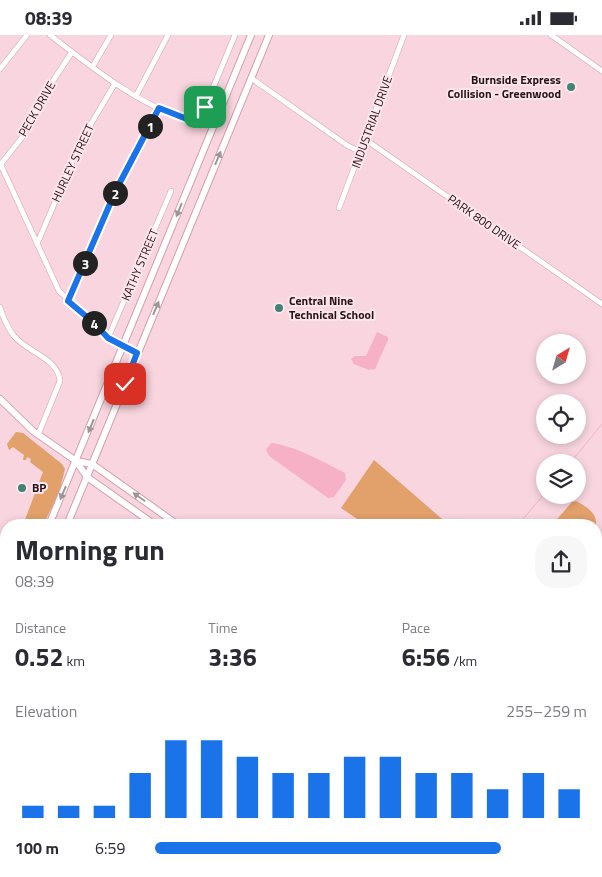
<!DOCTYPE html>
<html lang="en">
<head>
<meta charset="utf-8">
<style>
	:root { --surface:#fff; --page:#f7f7f7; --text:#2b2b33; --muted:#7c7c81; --accent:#1a73e8 }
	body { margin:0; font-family:"Titillium Web",sans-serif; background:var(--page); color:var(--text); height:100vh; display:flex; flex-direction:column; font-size:19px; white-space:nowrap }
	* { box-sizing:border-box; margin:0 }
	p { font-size:16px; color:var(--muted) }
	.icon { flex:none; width:28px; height:28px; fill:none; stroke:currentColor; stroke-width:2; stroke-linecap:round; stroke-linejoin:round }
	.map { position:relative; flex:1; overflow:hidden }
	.side { position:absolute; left:0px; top:484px; width:602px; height:359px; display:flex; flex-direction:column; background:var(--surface); border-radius:20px 20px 0 0; box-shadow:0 2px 8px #0003 }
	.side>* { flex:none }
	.needle { width:32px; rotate:37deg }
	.buttons { position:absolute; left:536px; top:299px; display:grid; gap:10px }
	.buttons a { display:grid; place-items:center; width:50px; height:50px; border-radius:50%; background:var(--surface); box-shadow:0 2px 8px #0003; font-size:25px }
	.pin { position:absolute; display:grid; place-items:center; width:42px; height:42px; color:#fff; margin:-21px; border-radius:10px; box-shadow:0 2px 8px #0006 }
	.km { position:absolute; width:25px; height:25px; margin:-12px; border-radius:50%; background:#222; color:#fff; font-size:14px; line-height:25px; text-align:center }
	.round { display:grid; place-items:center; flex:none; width:52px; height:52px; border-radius:20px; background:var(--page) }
	.summary { display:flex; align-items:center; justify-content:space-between; height:85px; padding:0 15px }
	h1 { font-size:28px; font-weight:700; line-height:38px }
	.metrics { display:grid; grid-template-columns:repeat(3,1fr); gap:8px; height:85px; padding:5px 15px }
	.metrics div { display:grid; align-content:center }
	.metrics b { font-size:25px; font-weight:700 }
	.metrics small { font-size:14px; font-weight:400 }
	.metrics p { font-size:14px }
	.chart { height:140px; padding:10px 15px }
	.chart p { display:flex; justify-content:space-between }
	.chart svg { width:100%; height:90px; margin-top:5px; stroke:var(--accent); stroke-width:6 }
	ul { padding:0 15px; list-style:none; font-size:16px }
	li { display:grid; grid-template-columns:80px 60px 1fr; align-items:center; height:38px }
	li i { height:12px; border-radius:6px; background:var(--accent) }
	.status { display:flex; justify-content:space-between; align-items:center; height:35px; padding:0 25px; background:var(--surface); direction:ltr }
	.status svg { height:14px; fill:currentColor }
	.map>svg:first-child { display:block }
	.green { fill:#e2a06a }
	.water { fill:#f7b1c6 }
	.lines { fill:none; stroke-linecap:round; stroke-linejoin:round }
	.stream { stroke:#f7b1c6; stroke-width:1 }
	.minor-casing { stroke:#d49eae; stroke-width:6 }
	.major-casing { stroke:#d49eae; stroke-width:8 }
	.minor { stroke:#fff; stroke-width:5 }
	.major { stroke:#fff; stroke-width:6 }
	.rail-casing { stroke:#856b73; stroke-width:3 }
	.rail { stroke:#fee6ec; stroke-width:1; stroke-dasharray:4; stroke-linecap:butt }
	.oneway { fill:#9e9598 }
	.route-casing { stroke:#fff; stroke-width:10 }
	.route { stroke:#1a73e8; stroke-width:6 }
	.poi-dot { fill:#418477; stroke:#fee6ec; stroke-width:2 }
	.labels { text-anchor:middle; stroke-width:4; stroke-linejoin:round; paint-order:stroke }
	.poi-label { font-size:12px; font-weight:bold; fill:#28141b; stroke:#fee6ec; text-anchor:start }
	.street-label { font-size:12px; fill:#28141b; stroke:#fee6ec }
</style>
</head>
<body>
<div class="status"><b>08:39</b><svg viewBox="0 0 49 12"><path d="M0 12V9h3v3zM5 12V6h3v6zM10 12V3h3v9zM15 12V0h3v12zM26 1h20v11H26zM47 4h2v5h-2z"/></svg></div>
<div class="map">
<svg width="602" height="842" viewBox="0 0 602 842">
	<rect width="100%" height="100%" fill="#f8d5df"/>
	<g class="green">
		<polygon points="16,397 23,398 62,429 65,434 59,458 43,490 23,490 43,437 30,427 31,424 27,422 26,425 23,425 24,420 13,412 9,415 7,409"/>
		<polygon points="374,425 449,490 366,490 341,473"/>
		<path d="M576 466C587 472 597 478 596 490H552L572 467Z"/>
		<polygon points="385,836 458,836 453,842 394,842"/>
	</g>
	<g class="water">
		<polygon points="377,297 388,302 388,305 375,334 369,335 354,329 351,324 355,321 366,321"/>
		<path d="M271 408C293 410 326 428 345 438L346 445 334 462 328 463 269 421 266 415Z"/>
	</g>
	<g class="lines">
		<g class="stream">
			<polyline points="570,428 602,389"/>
			<polyline points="518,490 545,458"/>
			<polyline points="0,704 6,702"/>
		</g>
		<g class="minor-casing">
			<g id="minor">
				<path d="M50 0C93 33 139 71 192 86L200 82 205 72 235 0"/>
				<polyline points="551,0 602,36"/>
				<polyline points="93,31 111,0"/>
				<polyline points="0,34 27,0"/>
				<polyline points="251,43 348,111 361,117"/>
				<polyline points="136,61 168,0"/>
				<polyline points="366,105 602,269"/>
				<polyline points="0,128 59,256 94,288 101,298 137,318"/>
				<polyline points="1,129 23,101 34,83 39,67 72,17"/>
				<polyline points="339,173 404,0"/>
				<polyline points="37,209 82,104 114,50"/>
				<polyline points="68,267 116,155 159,73"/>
				<path d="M0 272C3 282 7 292 14 301 28 318 58 323 60 346L38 400"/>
				<polyline points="108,303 171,156"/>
			</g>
		</g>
		<g class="major-casing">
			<g id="major">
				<polyline points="0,364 33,396 76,426 87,442 155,490"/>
				<polyline points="76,426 92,429 178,490"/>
				<polyline points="49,490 251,0"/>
				<polyline points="67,490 269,0"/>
				<polyline points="0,608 6,594"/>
				<polyline points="0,656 6,640"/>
				<polyline points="596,783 602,787"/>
				<polyline points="596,797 602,801"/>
			</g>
		</g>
		<use href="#minor" class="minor"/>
		<use href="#major" class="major"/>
		<g class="rail-casing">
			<g id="rail">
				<polyline points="596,587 602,571"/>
				<polyline points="502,842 504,836"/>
			</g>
		</g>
		<use href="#rail" class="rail"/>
	</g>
	<defs><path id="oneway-solid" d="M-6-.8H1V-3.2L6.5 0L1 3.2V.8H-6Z" transform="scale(1.25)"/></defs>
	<g class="oneway">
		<use href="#oneway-solid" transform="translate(218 123) rotate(-67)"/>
		<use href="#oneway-solid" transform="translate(179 175) rotate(112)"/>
		<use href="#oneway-solid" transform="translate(156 273) rotate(-67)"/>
		<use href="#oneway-solid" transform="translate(91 391) rotate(112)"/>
		<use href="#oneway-solid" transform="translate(63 458) rotate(113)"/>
		<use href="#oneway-solid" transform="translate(139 462) rotate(-145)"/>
	</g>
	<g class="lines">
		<g class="route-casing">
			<polyline id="route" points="125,349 137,318 108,303 94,288 68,266 116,155 159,73 192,86 200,82 205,72"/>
		</g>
		<use href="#route" class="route"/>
	</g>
	<g class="poi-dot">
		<circle cx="571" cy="52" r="5"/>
		<circle cx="279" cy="273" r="5"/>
		<circle cx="22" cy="453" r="5"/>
	</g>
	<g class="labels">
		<g class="poi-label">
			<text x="561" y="49" text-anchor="end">Burnside Express<tspan x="561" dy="14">Collision - Greenwood</tspan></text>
			<text x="289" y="270">Central Nine<tspan x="289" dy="14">Technical School</tspan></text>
			<text x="32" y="457">BP</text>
		</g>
		<g class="street-label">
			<text transform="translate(37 74) rotate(-60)" y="4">PECK DRIVE</text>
			<text transform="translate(372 87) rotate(-70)" y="4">INDUSTRIAL DRIVE</text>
			<text transform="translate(73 128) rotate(-65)" y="4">HURLEY STREET</text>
			<text transform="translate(484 187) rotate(35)" y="4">PARK 800 DRIVE</text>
			<text transform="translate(140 230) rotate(-67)" y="4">KATHY STREET</text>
		</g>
	</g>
</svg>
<div class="buttons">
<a><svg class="needle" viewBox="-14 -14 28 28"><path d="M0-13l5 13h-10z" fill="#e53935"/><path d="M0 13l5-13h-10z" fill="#7c7c81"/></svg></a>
<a><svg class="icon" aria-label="locate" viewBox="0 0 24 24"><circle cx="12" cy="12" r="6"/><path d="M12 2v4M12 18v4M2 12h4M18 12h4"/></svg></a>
<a><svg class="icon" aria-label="layers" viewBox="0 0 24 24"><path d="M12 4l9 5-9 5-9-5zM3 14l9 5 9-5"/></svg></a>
</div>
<div class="pin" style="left:205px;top:72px;background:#1e9e55"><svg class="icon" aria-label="arrive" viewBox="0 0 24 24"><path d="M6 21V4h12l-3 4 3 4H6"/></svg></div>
<div class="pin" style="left:125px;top:349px;background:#d93025"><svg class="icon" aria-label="check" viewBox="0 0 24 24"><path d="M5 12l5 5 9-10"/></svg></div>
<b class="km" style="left:150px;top:91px">1</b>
<b class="km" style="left:115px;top:158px">2</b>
<b class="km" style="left:85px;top:228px">3</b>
<b class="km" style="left:94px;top:288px">4</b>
<section class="side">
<div class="summary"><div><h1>Morning run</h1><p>08:39</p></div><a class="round"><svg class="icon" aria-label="share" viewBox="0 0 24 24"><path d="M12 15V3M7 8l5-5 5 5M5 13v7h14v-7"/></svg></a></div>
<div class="metrics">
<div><p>Distance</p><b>0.52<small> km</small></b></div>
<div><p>Time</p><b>3:36</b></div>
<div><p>Pace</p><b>6:56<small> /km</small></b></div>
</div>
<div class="chart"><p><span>Elevation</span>255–259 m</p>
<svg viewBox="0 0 160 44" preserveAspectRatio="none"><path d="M5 44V38M15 44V38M25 44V38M35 44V22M45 44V6M55 44V6M65 44V14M75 44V22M85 44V22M95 44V14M105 44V14M115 44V22M125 44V22M135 44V30M145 44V22M155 44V30"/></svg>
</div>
<ul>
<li><b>100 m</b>6:59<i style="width:80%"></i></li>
</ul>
</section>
</div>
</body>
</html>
